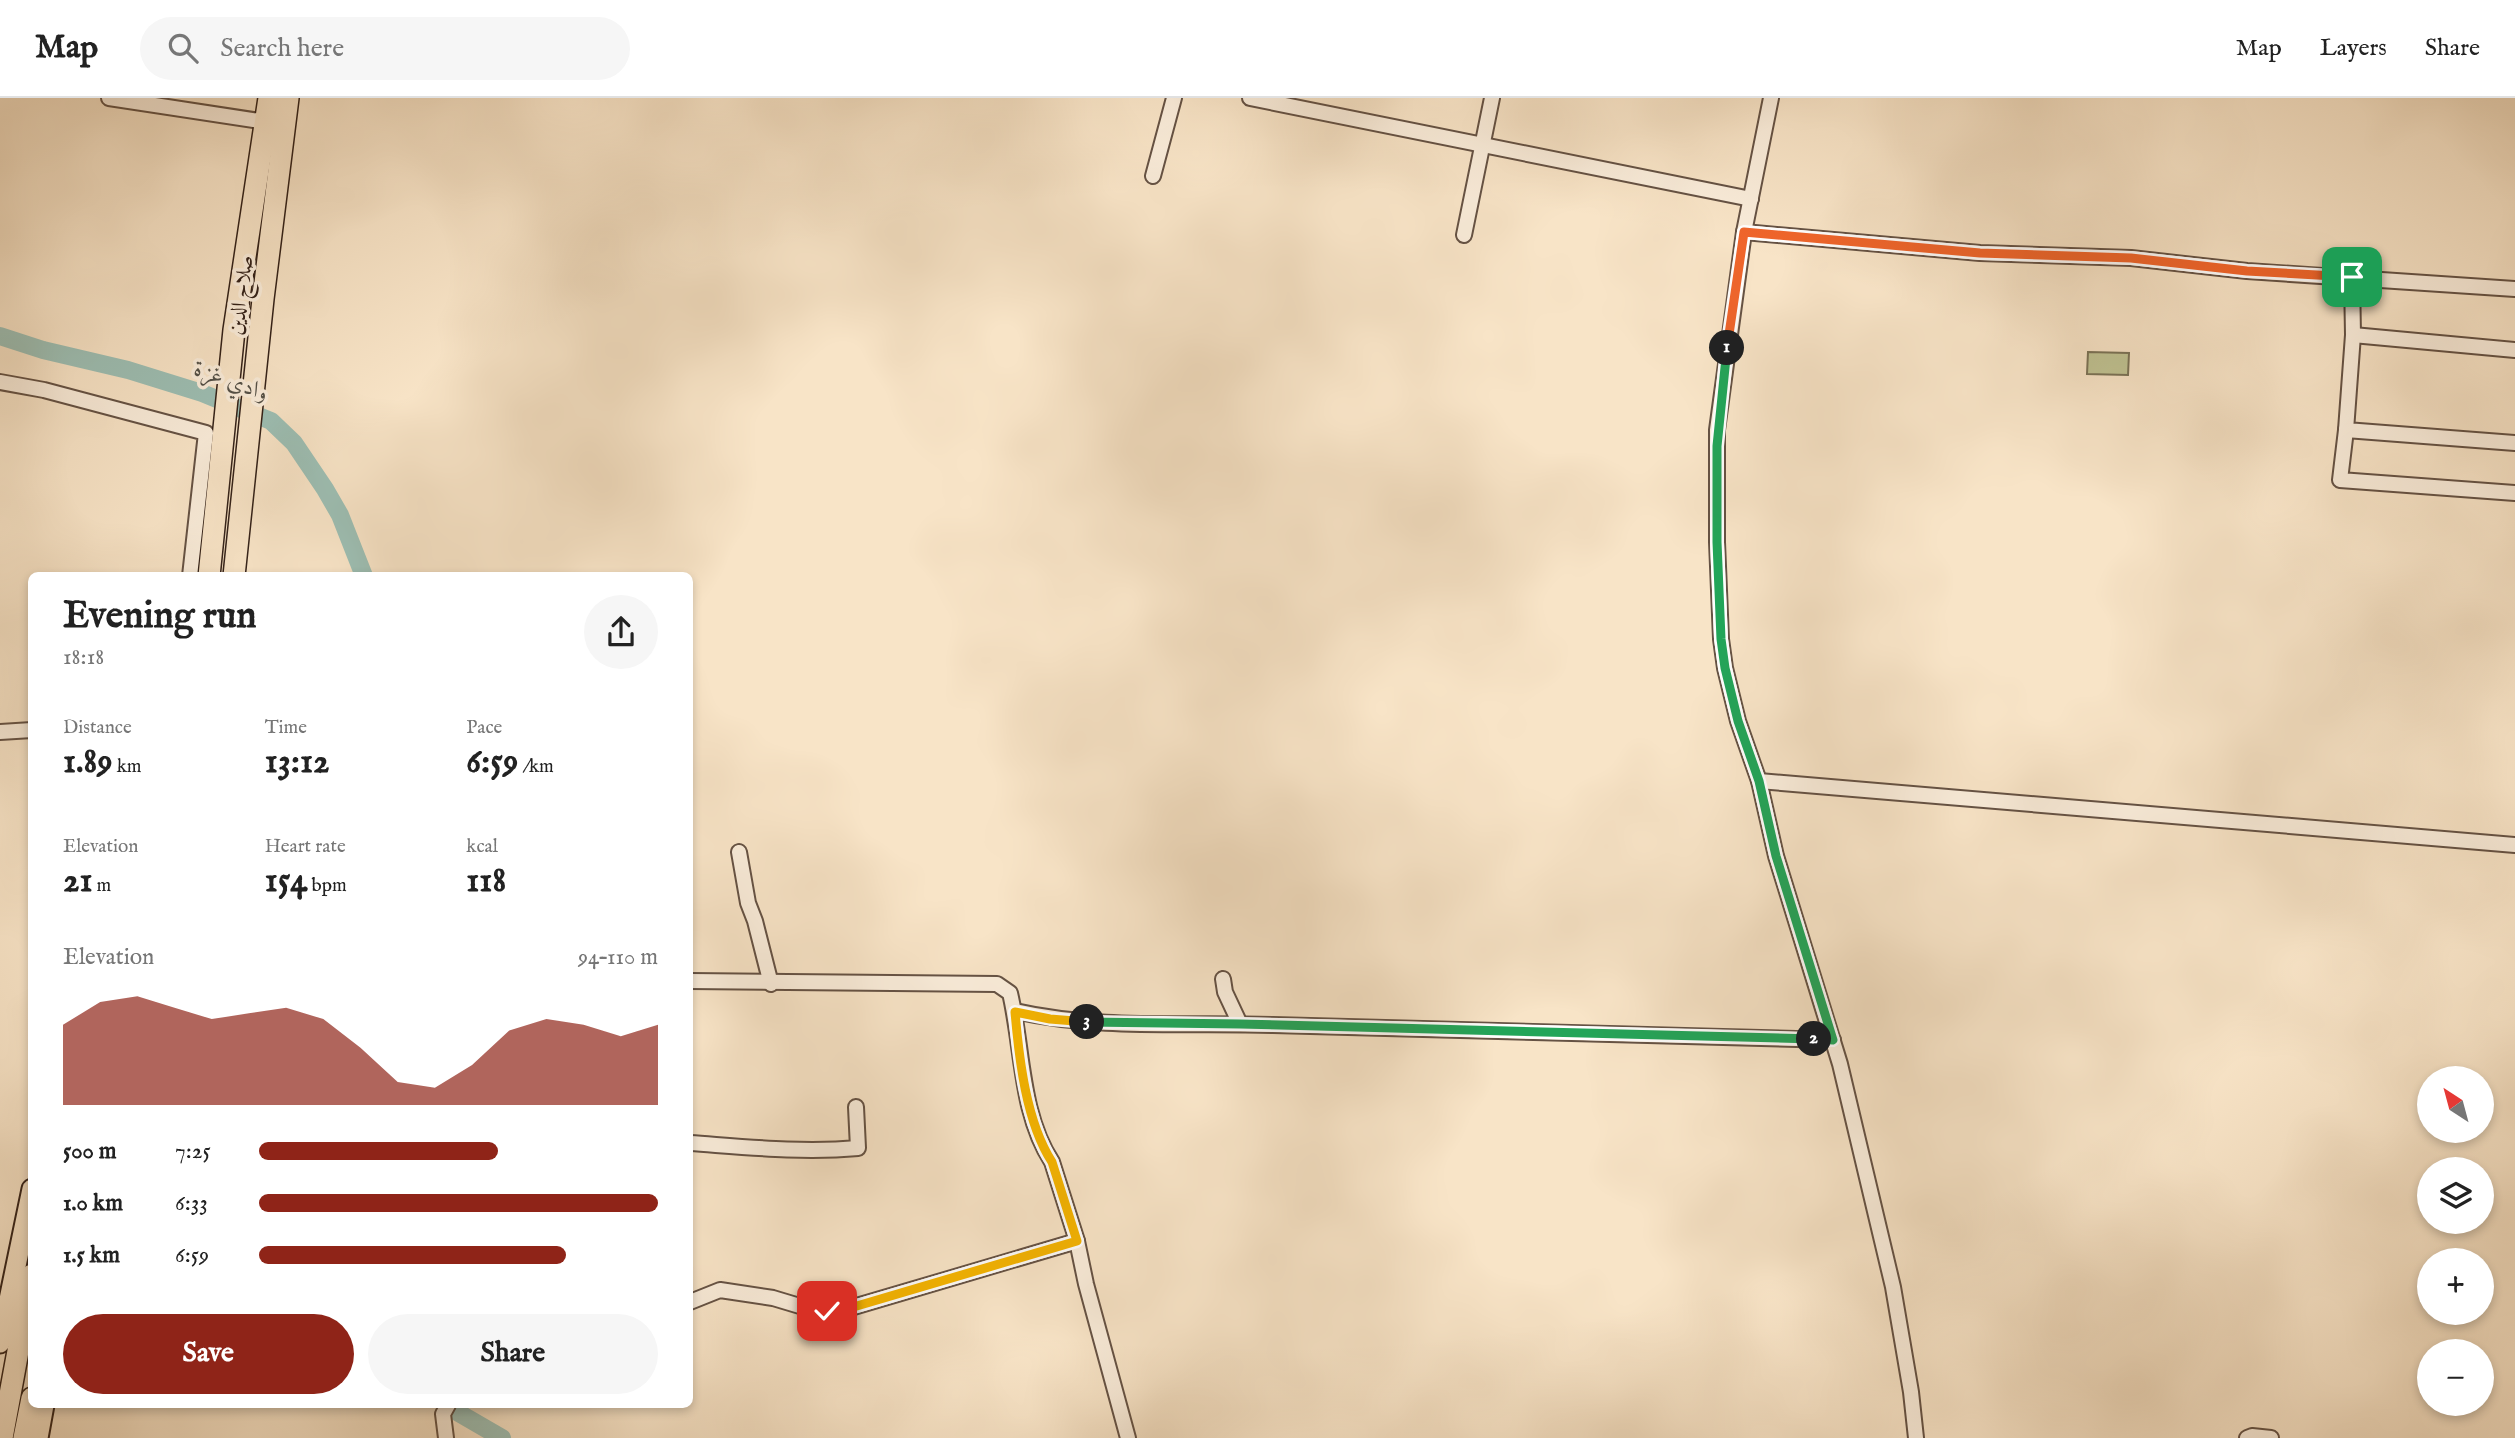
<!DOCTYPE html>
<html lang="en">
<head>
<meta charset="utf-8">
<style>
	:root { --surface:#fff; --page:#f6f6f6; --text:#222; --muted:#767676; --line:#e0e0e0; --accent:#8f2418 }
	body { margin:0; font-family:"IM FELL English",Amiri,serif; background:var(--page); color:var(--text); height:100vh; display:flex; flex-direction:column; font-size:26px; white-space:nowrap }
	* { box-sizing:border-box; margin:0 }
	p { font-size:23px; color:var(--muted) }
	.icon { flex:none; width:38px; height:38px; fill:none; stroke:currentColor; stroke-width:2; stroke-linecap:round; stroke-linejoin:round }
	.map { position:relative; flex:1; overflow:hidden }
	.details { position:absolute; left:28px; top:474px; width:665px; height:836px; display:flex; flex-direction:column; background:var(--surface); border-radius:10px; box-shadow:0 4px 10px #0003 }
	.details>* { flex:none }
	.needle { width:46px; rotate:324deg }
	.controls { position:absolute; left:2417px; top:968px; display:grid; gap:14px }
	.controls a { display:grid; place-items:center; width:77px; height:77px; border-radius:50%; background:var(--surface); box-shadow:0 4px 10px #0003; font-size:35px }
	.pin { position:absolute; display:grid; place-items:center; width:60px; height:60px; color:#fff; margin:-30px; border-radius:14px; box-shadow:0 4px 10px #0006 }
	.km { position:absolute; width:35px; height:35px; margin:-18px; border-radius:50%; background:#222; color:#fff; font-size:19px; line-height:35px; text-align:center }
	.round { display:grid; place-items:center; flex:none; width:74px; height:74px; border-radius:37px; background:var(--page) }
	.head { display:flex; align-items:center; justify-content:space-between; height:119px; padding:0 35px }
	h1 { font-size:38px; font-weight:800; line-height:52px }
	.metrics { display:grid; grid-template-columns:repeat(3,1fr); gap:10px; height:119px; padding:7px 35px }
	.metrics div { display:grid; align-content:center }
	.metrics b { font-size:35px; font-weight:800 }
	.metrics small { font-size:19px; font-weight:400 }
	.metrics p { font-size:19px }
	.chart { height:196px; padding:14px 35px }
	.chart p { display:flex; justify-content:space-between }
	.chart svg { width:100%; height:126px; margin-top:7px; fill:var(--accent); opacity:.7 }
	.cta { display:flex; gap:14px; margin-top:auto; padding:14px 35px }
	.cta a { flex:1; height:80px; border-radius:42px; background:var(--accent); color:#fff; font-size:28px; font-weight:800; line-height:80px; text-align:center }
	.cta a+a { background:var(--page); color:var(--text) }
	ul { padding:0 35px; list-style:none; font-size:23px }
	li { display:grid; grid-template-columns:112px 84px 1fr; align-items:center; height:52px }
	li i { height:18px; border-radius:9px; background:var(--accent) }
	header { display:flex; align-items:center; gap:42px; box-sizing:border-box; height:98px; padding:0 35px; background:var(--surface); border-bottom:2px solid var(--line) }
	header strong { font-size:33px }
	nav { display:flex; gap:38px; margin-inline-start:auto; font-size:24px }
	.search { width:490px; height:63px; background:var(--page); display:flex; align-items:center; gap:18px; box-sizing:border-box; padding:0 24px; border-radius:38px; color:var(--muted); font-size:26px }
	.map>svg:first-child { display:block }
	.green { fill:#c0c393; stroke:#7a7256; stroke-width:2 }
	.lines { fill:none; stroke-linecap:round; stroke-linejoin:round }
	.river { stroke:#9dbfb4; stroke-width:18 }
	.minor-casing { stroke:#655244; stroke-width:18 }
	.major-casing { stroke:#342219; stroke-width:23 }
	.highway-casing { stroke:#342219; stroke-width:24 }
	.minor { stroke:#faeddb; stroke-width:14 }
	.major { stroke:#f8e4c7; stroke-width:19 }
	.highway { stroke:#f8e4c7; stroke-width:21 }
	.split-1-casing { stroke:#fff; stroke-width:14 }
	.split-2-casing { stroke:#fff; stroke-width:14 }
	.split-3-casing { stroke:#fff; stroke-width:14 }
	.split-4-casing { stroke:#fff; stroke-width:14 }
	.split-1 { stroke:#f0652b; stroke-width:9 }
	.split-2 { stroke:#22a559; stroke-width:9 }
	.split-3 { stroke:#22a559; stroke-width:9 }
	.split-4 { stroke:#f5b400; stroke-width:9 }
	.labels { text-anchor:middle; stroke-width:7; stroke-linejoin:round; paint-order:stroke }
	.street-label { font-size:21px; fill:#342219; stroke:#faeddb }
	.water-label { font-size:23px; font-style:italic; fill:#545148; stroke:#faeddb }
</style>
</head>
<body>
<header>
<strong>Map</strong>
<div class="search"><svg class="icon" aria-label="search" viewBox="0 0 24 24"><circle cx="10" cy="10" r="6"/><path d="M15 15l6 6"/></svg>Search here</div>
<nav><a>Map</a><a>Layers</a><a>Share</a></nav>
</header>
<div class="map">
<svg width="2515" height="1340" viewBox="0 0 2515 1340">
	<rect width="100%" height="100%" fill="#f8e4c7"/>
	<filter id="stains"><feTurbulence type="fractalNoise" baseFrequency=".00286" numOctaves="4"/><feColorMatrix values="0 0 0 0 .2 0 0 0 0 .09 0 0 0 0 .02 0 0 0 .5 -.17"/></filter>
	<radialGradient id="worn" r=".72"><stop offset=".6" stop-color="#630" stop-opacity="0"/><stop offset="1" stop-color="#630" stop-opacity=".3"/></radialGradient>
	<polygon class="green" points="2088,254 2129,255 2128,277 2087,276"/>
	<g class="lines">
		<g class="river">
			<polyline points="0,238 43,252 128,272 202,295 271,323 294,345 325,391 340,417 364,478"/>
			<polyline points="445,1307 502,1340"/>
		</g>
		<g class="minor-casing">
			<g id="minor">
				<polyline points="109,0 266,24"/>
				<polyline points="1250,0 1751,101"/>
				<polyline points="1771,0 1744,134 1717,332 1717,444 1721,541 1725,570 1738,623 1759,683 1776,758 1840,966 1893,1189 1911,1294 1916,1340"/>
				<polyline points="1153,78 1174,0"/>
				<polyline points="1744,134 1980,155 2131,160 2247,173 2515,191"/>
				<polyline points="1464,137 1492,0"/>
				<polyline points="2352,179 2353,237 2346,332 2515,345"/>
				<polyline points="2353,237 2515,252"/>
				<polyline points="0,284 44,292 206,335 190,478"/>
				<polyline points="2346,332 2340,382 2515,395"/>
				<polyline points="0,634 32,632"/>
				<polyline points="1759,683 2515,747"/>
				<polyline points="739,754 748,805 755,823 771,886"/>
				<polyline points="1223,881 1225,894 1240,926"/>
				<path d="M690 883 997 886 1010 895C1023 950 1020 1015 1052 1064L1077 1143 1086 1186 1128 1340"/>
				<path d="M1015 913C1099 932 1187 924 1273 927 1459 933 1646 937 1833 942"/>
				<path d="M690 1045C746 1049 802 1055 858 1050L856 1009"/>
				<polyline points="690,1204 720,1192 773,1200 803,1209 827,1213 850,1210 1077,1143"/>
				<polyline points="446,1340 443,1316 448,1307"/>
				<polyline points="2247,1340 2252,1338 2271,1340"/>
			</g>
		</g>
		<g class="major-casing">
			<g id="major">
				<polyline points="0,1245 32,1091"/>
				<polyline points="38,1340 44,1307"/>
			</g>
		</g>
		<g class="highway-casing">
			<g id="highway">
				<polyline points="209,478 234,232 269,0"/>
				<polyline points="234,478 263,201 288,0"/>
				<polyline points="2,1340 32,1177"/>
				<polyline points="24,1340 32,1300"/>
			</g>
		</g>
		<use href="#minor" class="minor"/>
		<use href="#major" class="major"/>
		<use href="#highway" class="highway"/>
	</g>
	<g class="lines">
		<g class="split-1-casing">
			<polyline id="split-1" points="1727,250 1744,134 1980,155 2131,160 2247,173 2352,179"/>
		</g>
		<g class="split-2-casing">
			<polyline id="split-2" points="1727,250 1717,348 1717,444 1721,541 1725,570 1738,623 1759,683 1776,758 1833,942 1814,941"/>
		</g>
		<g class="split-3-casing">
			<polyline id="split-3" points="1087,924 1240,926 1814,941"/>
		</g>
		<g class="split-4-casing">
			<path id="split-4" d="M827 1213 850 1210 1077 1143 1052 1064C1026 1024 1019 960 1015 914L1050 921 1087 924"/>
		</g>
		<use href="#split-1" class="split-1"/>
		<use href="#split-2" class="split-2"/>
		<use href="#split-3" class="split-3"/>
		<use href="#split-4" class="split-4"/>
	</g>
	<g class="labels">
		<g class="street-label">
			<text transform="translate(240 197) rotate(-82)" y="7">صلاح الدين</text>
		</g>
		<g class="water-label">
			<text transform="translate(232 282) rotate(20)" y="8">وادي غزة</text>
		</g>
	</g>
	<rect width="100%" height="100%" filter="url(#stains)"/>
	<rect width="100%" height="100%" fill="url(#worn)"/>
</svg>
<div class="controls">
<a><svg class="needle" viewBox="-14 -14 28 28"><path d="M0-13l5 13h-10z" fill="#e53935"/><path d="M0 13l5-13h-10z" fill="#767676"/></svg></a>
<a><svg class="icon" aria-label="layers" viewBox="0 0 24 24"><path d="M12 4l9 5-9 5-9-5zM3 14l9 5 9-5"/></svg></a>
<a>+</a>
<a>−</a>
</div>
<div class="pin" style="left:2352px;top:179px;background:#1e9e55"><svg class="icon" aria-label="arrive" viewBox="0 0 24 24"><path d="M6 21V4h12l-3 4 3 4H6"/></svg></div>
<div class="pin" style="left:827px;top:1213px;background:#d93025"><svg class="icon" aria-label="check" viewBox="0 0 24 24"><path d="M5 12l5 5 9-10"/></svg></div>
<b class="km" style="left:1727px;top:250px">1</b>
<b class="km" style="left:1814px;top:941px">2</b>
<b class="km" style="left:1087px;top:924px">3</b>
<section class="details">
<div class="head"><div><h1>Evening run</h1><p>18:18</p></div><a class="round"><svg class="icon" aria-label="share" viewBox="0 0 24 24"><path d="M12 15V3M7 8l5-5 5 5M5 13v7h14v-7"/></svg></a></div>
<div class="metrics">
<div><p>Distance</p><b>1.89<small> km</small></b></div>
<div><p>Time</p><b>13:12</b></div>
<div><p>Pace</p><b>6:59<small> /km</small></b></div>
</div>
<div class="metrics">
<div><p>Elevation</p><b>21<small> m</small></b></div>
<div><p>Heart rate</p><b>154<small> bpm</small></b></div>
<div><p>kcal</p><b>118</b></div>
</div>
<div class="chart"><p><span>Elevation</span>94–110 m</p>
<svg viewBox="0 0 160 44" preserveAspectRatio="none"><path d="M0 44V16L10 8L20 6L30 10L40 14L50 12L60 10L70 14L80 24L90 36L100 38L110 30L120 18L130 14L140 16L150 20L160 16V44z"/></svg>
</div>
<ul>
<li><b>500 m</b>7:25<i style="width:60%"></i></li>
<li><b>1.0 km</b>6:33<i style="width:100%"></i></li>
<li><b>1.5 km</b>6:59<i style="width:77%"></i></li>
</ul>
<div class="cta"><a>Save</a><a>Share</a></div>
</section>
</div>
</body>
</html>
